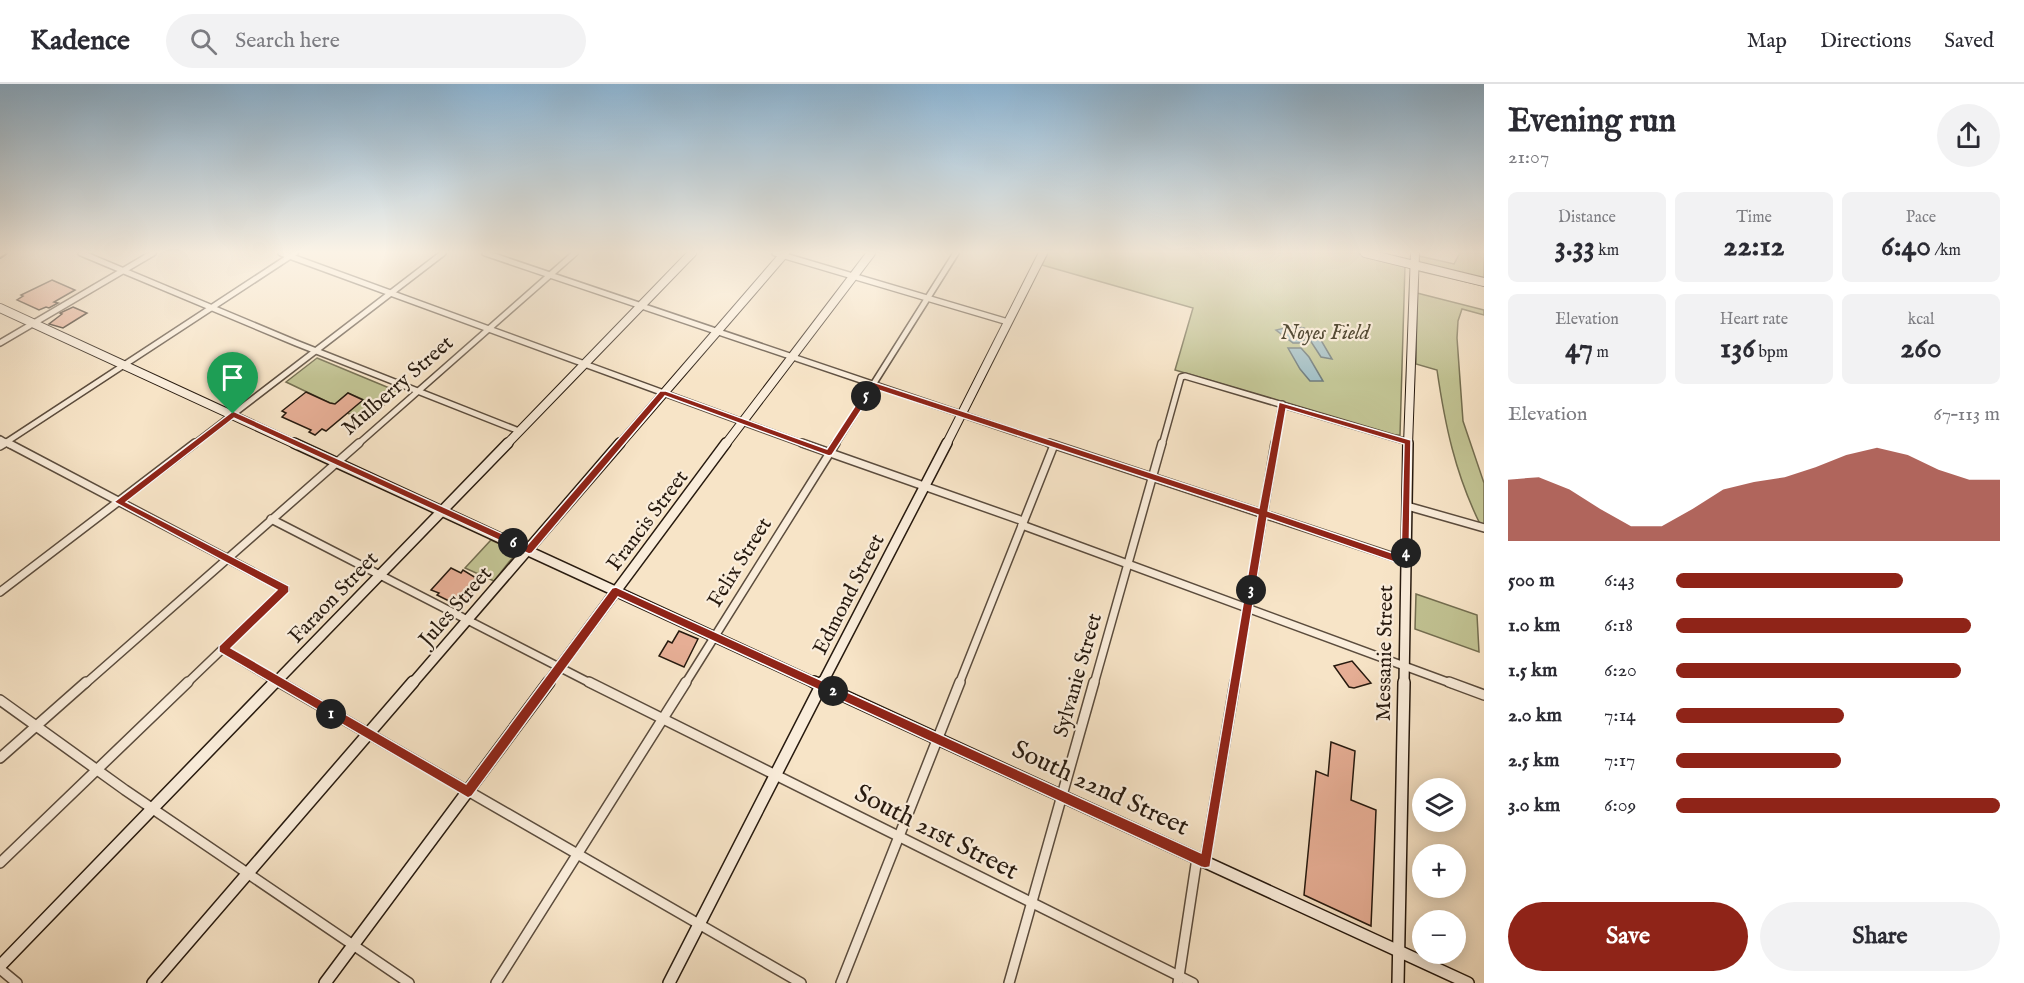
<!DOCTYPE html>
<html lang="en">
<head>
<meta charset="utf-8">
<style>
	:root { --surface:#fff; --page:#f2f2f3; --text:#2b2b33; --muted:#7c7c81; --line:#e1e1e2; --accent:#8f2418 }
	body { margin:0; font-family:"IM FELL English",serif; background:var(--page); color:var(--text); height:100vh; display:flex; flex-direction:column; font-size:22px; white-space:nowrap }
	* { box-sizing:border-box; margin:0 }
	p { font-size:20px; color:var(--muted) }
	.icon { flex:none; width:33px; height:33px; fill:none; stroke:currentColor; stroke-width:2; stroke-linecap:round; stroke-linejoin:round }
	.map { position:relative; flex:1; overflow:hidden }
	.details { display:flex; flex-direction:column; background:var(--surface); width:540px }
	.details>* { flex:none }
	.fabs { position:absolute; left:1412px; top:694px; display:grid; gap:12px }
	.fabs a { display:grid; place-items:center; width:54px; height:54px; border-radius:50%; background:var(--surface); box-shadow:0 3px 15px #0003; font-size:30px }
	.pin { position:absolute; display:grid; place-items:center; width:51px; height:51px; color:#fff; margin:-62px -26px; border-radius:50% 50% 50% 0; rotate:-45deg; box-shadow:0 0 6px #0007 }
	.pin .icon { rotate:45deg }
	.km { position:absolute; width:30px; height:30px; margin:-15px; border-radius:50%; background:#222; color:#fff; font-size:16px; line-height:30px; text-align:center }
	.round { display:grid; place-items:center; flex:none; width:63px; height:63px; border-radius:32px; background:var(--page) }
	.summary { display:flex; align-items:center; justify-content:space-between; height:102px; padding:0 24px }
	h1 { font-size:33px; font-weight:800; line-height:45px }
	.metrics { display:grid; grid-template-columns:repeat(3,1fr); gap:9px; height:102px; padding:6px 24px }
	.metrics div { display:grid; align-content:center; border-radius:9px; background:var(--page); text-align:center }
	.metrics b { font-size:30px; font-weight:800 }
	.metrics small { font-size:16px; font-weight:400 }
	.metrics p { font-size:16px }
	.chart { height:168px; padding:12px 24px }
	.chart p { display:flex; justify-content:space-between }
	.chart svg { width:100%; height:108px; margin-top:6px; fill:var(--accent); opacity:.7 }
	.action { display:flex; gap:12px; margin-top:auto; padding:12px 24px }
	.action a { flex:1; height:69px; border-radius:36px; background:var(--accent); color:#fff; font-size:24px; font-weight:800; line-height:69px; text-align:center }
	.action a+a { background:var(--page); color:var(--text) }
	ul { padding:0 24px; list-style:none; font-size:20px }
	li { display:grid; grid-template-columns:96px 72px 1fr; align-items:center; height:45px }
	li i { height:15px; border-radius:8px; background:var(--accent) }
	header { display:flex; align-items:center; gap:36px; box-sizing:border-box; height:84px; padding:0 30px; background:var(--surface); border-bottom:2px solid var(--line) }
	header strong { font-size:28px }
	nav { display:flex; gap:33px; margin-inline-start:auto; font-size:21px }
	.search { width:420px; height:54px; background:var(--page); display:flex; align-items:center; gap:15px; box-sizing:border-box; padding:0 21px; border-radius:33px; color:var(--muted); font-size:22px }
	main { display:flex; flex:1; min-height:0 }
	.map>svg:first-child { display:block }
	.green { fill:#c1c292; stroke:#746e50; stroke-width:1.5 }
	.water { fill:#a2bcc0; stroke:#717b79; stroke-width:1.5 }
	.building { fill:#e6ae95; stroke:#271a0f; stroke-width:1.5 }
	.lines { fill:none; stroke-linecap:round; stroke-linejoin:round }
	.street-far2-casing { stroke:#5b4c3d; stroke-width:8 }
	.street-far1-casing { stroke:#5b4c3d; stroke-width:10 }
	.street-casing { stroke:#5b4c3d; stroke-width:12 }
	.secondary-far2-casing { stroke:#271a0f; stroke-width:10 }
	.secondary-far1-casing { stroke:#271a0f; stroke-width:12 }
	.secondary-casing { stroke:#271a0f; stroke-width:14 }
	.primary-casing { stroke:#271a0f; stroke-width:4 }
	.street-far2 { stroke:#faeddb; stroke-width:5 }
	.street-far1 { stroke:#faeddb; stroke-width:7 }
	.street { stroke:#faeddb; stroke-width:9 }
	.secondary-far2 { stroke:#faeddb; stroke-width:8 }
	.secondary-far1 { stroke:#faeddb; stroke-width:9 }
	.secondary { stroke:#faeddb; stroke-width:11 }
	.primary { fill:#f7e4c7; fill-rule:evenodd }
	.route { fill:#8f2418; stroke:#fff; stroke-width:1.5; fill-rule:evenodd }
	.labels { text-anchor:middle; stroke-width:4.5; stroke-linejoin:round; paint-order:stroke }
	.park-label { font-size:21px; font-style:italic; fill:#554c36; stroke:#faeddb }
	.street-label { font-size:21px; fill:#271a0f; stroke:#faeddb }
	.near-street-label { font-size:26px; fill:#271a0f; stroke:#faeddb }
</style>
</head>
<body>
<header>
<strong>Kadence</strong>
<div class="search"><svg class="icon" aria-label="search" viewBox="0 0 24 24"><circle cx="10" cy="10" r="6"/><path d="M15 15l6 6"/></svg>Search here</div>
<nav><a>Map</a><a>Directions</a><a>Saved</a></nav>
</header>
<main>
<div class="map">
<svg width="1484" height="899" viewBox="0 0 1484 899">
	<rect width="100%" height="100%" fill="#f7e4c7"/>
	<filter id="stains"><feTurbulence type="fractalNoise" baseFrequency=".00333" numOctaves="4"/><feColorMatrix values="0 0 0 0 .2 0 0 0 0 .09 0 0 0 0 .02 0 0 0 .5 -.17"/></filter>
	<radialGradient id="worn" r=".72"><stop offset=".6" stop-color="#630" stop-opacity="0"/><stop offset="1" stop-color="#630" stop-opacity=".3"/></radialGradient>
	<g class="green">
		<polygon points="1048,169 1356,169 1405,181 1400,351 1393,351 1175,286 1193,224 1042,181"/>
		<polygon points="1460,169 1484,169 1484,202 1418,187 1419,172 1454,180"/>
		<path d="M1417 209 1484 226V231L1462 225 1458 237 1457 254 1463 337 1484 399V441L1480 440C1455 389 1445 341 1437 286L1416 280Z"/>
		<polygon points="317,274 399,308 366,337 347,329 362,315 348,309 335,320 330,319 286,298"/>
		<polygon points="491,456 517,468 494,497 465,484"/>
		<polygon points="1416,510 1477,531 1479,568 1415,545"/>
	</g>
	<g class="water">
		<polygon points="1293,242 1304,244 1301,248 1303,251 1318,251 1332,275 1321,273 1308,253 1305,253 1303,259 1293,259 1276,246"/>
		<polygon points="1288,264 1301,264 1309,273 1323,297 1310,297 1300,285"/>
	</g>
	<g class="building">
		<polygon points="52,196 75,206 54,218 58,219 49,224 46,223 39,226 17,216 23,212 21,211"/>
		<polygon points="73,223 87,229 63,244 49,240 62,230 60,229"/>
		<polygon points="306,308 330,319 335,320 348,309 363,316 326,347 322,345 315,351 309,348 311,346 282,333 286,329 282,327"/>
		<polygon points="451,484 461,489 463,486 481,497 461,523 437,511 439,509 431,506"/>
		<polygon points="679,547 698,555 684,583 659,572 668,557 672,559"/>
		<polygon points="1352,577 1371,599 1354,604 1349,603 1334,582"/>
		<polygon points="1331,658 1355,667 1351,716 1376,726 1371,842 1304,811 1316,687 1328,692"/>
	</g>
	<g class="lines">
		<g class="street-far2-casing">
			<g id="street-far2">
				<polyline points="81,169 296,259 519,347"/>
				<polyline points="281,169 806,361"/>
				<polyline points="485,169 1053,361"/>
				<polyline points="775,169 1008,238"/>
				<polyline points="0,259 153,169"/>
				<polyline points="0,355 10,361"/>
				<polyline points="2,361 295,169"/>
				<polyline points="193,361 443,169"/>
				<polyline points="357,361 575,169"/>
				<polyline points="835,361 956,169"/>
				<polyline points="1162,361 1181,293 1185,292 1408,358"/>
				<polyline points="1275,361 1282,320"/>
			</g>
		</g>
		<g class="street-far1-casing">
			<g id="street-far1">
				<polyline points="8,359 285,505 186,600"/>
				<polyline points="802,359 1023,437"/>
				<polyline points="1049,359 1406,477"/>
				<polyline points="0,362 5,359"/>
				<polyline points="1407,422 1484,444"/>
				<polyline points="271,435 592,600"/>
				<polyline points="1022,441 1453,600"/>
				<polyline points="0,508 195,359"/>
				<polyline points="223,565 281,600"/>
				<polyline points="85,600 359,359"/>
				<polyline points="685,600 836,359"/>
				<polyline points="959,600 1054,361"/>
				<polyline points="1094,600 1162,359"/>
				<polyline points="1235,600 1275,359"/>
			</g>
		</g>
		<g class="street-casing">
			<g id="street">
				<polyline points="279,598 801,899"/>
				<polyline points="589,598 1193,899"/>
				<polyline points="1449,598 1484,611"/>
				<polyline points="0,616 125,706 409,899"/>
				<polyline points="0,674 86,598"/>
				<polyline points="1205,778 1235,598"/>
				<polyline points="0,779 188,598"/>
				<polyline points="0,885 17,899"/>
				<polyline points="496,899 686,598"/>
				<polyline points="841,899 960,598"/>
				<polyline points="1009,899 1094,598"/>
				<polyline points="1178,899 1197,774"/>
			</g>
		</g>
		<g class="secondary-far2-casing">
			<g id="secondary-far2">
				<polyline points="1365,169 1484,198"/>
				<polyline points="0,224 297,361"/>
				<polyline points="506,361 692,169"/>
				<polyline points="619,361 785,169"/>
				<polyline points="725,361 871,169"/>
				<polyline points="946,361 1043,169"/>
				<polyline points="1408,361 1415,169"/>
			</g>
		</g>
		<g class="secondary-far1-casing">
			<g id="secondary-far1">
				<polyline points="294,359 817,600"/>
				<polyline points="274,600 508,359"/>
				<polyline points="412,600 620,359"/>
				<polyline points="547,600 726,359"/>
				<polyline points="822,600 947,359"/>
				<polyline points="1404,600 1408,359"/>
			</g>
		</g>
		<g class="secondary-casing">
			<g id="secondary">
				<polyline points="814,598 1468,899"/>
				<polyline points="0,882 275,598"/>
				<polyline points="153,899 413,598"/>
				<polyline points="325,899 549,598"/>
				<polyline points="669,899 823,598"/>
				<polyline points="1398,899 1404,598"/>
			</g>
		</g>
		<g class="primary-casing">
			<polygon id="primary" points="0,169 6,169 0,173"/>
		</g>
		<use href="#street-far2" class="street-far2"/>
		<use href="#street-far1" class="street-far1"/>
		<use href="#street" class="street"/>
		<use href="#secondary-far2" class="secondary-far2"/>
		<use href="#secondary-far1" class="secondary-far1"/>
		<use href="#secondary" class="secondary"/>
		<use href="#primary" class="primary"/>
	</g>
	<linearGradient id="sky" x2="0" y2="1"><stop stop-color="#8cb7d8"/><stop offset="0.57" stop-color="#fbf3e6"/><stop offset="1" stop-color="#fbf3e6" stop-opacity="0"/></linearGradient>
	<rect width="1484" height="295" fill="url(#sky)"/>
	<path class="route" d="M873 298 1259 424 1279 318 1411 356 1409 480 1406 482 1267 434 1210 783 1205 784 1201 783 618 513 472 712 468 714 219 568V562L277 506 114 418 233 327 527 461 660 307H666L827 365 870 299ZM875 305 1258 431 1201 769 616 503 612 504 466 700 231 564 289 508V502L126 418 234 334 529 470 532 469 665 312 829 372 832 371ZM1286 325 1404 360 1401 472 1268 427Z"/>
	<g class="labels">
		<g class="park-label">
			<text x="1325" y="255">Noyes Field</text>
		</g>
		<g class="street-label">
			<text transform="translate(397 301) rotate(-41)" y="7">Mulberry Street</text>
			<text transform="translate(647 436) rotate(-53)" y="7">Francis Street</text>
			<text transform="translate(739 478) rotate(-58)" y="7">Felix Street</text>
			<text transform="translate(848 510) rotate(-63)" y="7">Edmond Street</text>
			<text transform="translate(333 513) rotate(-46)" y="7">Faraon Street</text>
			<text transform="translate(455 522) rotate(-49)" y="7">Jules Street</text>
			<text transform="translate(1384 569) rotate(-89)" y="7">Messanie Street</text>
			<text transform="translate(1077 591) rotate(-74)" y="7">Sylvanie Street</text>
		</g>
		<g class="near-street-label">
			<text transform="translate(1101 703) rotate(25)" y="9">South 22nd Street</text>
			<text transform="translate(937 747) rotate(27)" y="9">South 21st Street</text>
		</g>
	</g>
	<rect width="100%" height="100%" filter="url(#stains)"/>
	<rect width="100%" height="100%" fill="url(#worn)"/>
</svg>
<div class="fabs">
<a><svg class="icon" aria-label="layers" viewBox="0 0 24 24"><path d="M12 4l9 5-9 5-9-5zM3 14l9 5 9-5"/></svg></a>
<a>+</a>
<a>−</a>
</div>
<div class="pin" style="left:233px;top:330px;background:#1e9e55"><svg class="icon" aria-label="arrive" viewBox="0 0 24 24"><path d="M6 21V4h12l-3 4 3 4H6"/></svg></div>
<b class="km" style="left:331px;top:630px">1</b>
<b class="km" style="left:833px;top:607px">2</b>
<b class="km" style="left:1251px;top:506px">3</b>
<b class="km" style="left:1406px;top:469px">4</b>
<b class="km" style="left:866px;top:312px">5</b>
<b class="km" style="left:513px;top:459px">6</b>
</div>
<section class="details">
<div class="summary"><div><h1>Evening run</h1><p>21:07</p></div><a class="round"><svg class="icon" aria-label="share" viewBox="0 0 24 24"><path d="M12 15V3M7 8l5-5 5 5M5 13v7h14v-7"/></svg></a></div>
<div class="metrics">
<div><p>Distance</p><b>3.33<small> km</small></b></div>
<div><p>Time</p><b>22:12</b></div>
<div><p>Pace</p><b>6:40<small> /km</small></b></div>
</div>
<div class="metrics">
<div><p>Elevation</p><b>47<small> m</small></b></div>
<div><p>Heart rate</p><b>136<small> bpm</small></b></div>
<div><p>kcal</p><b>260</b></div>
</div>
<div class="chart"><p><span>Elevation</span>67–113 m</p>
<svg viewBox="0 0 160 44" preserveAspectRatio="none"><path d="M0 44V19L10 18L20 23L30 31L40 38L50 38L60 31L70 23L80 20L90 18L100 14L110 9L120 6L130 9L140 15L150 19L160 19V44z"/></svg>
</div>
<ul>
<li><b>500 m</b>6:43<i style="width:70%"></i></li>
<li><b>1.0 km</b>6:18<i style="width:91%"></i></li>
<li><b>1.5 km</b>6:20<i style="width:88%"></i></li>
<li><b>2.0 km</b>7:14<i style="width:52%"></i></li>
<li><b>2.5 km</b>7:17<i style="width:51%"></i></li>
<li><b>3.0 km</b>6:09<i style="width:100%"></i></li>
</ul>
<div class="action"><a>Save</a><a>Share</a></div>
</section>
</main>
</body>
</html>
